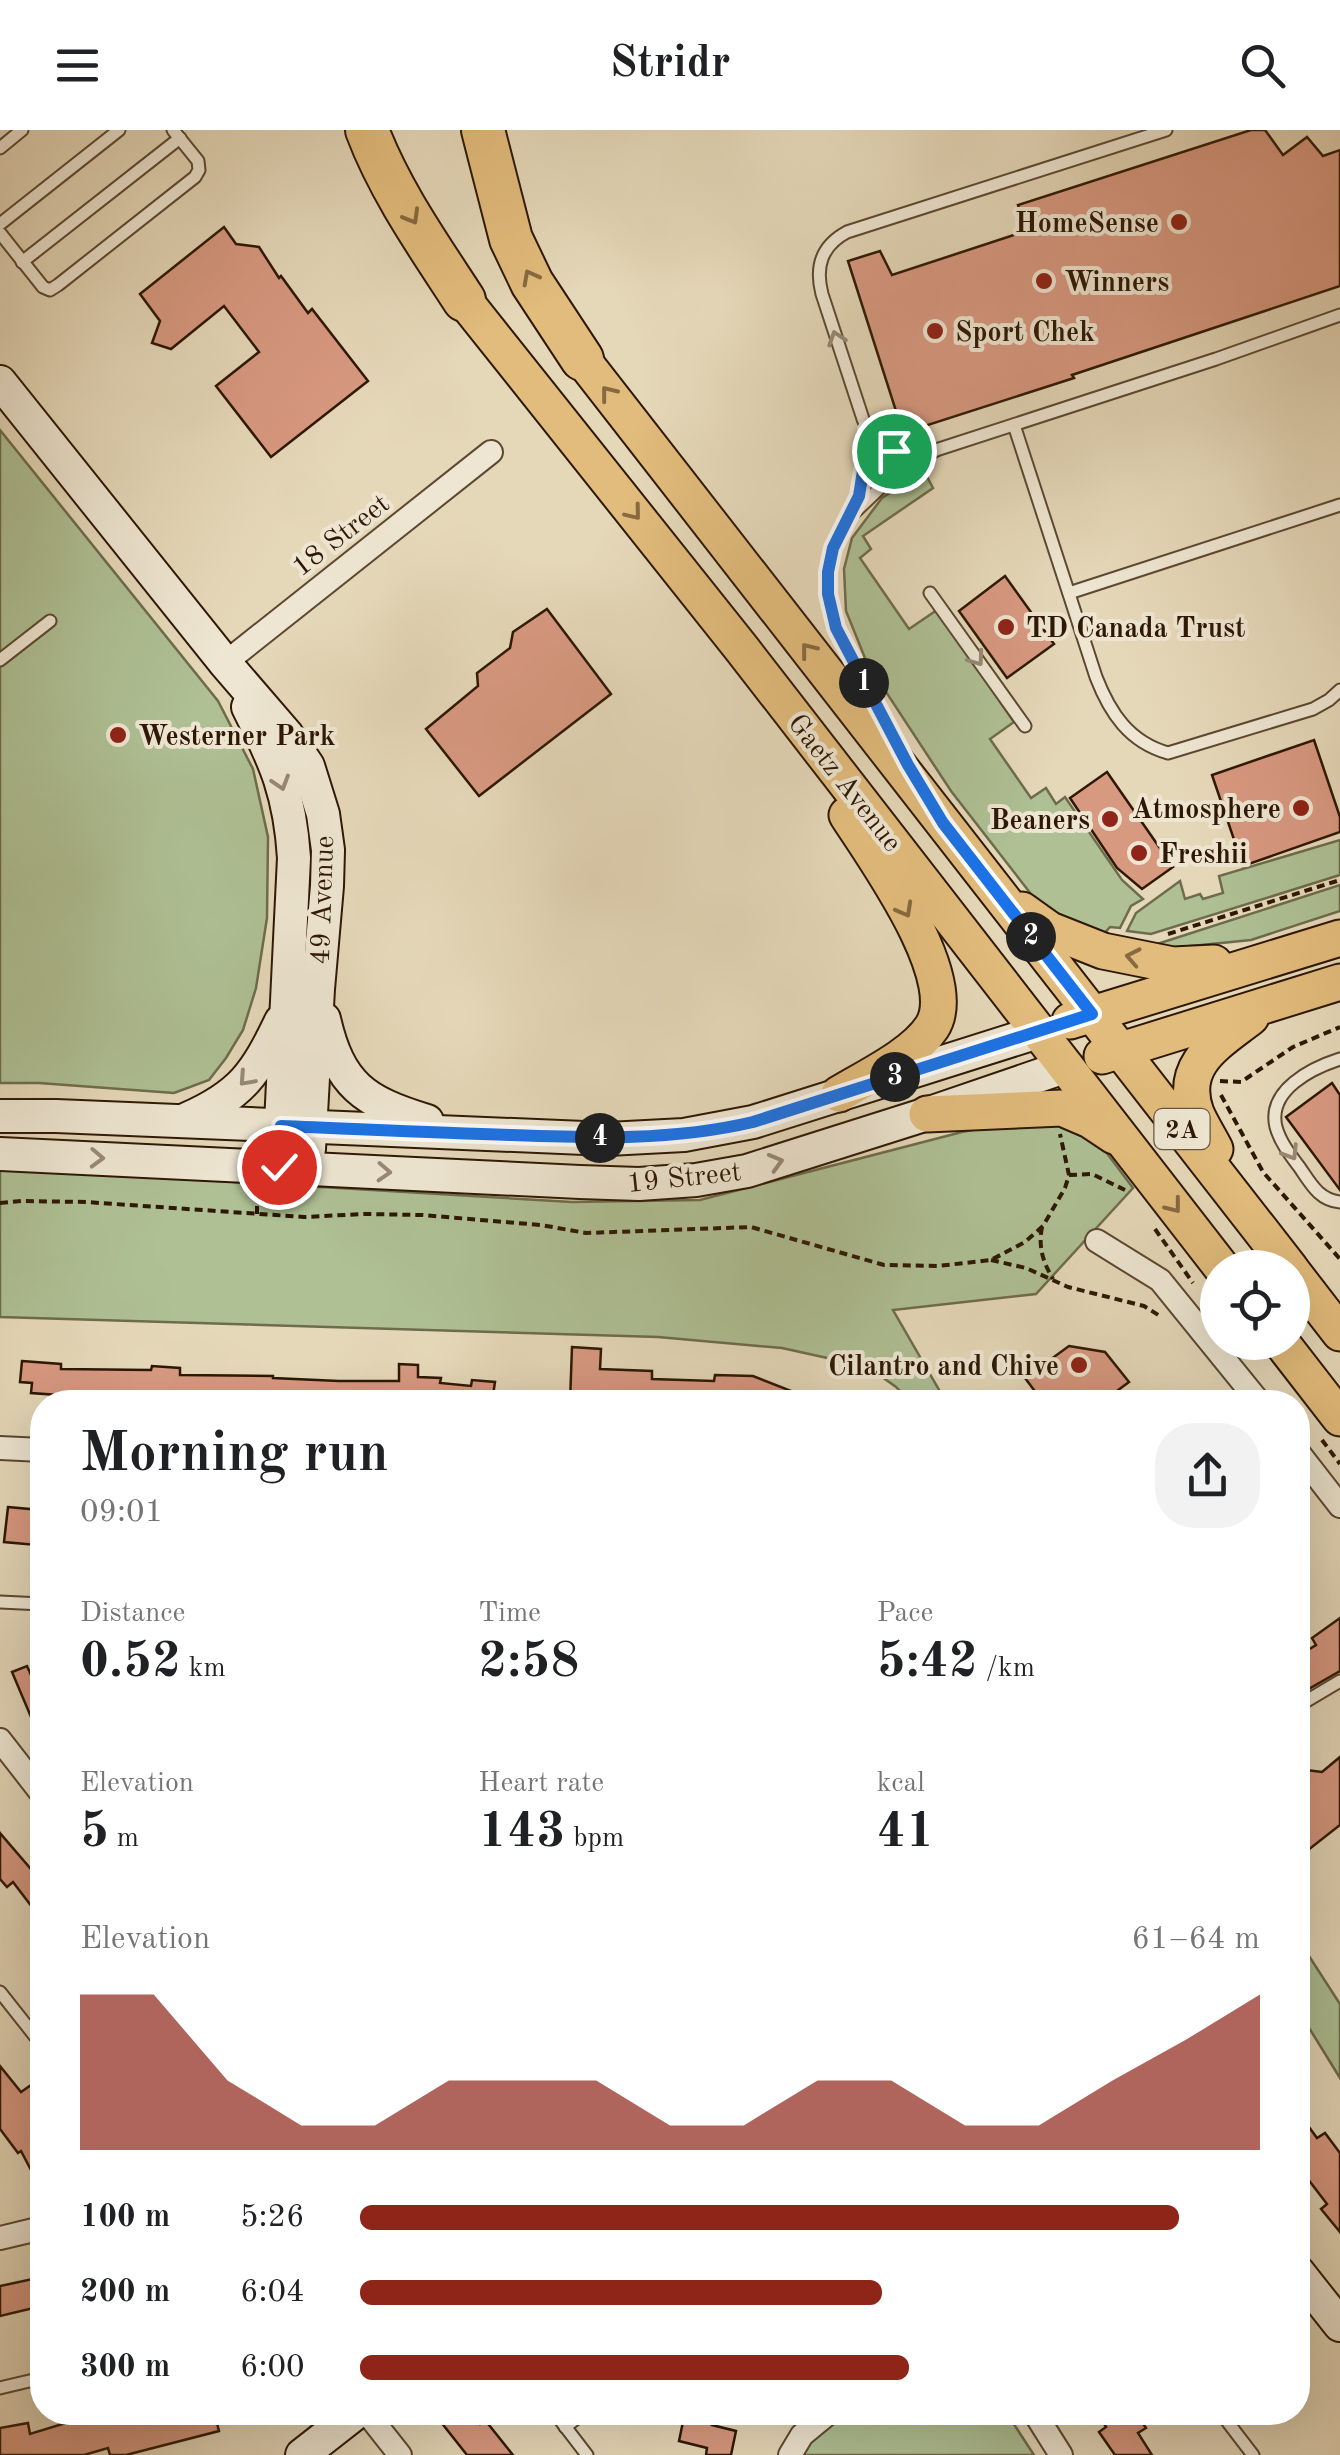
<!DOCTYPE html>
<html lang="en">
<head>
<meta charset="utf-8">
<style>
	:root { --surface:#fff; --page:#f2f2f2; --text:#202124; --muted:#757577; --accent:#8f2418 }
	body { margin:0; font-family:"Old Standard TT",serif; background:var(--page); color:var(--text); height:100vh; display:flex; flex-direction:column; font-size:38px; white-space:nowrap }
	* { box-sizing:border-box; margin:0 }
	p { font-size:32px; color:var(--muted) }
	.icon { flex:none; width:55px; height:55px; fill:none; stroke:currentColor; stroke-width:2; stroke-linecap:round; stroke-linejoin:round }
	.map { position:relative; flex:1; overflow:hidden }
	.panel { position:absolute; left:30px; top:1260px; width:1280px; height:1035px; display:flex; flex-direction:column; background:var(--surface); border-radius:40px; box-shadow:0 10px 40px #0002 }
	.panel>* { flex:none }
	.controls { position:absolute; left:1200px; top:1120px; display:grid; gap:20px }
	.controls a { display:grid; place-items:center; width:110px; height:110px; border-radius:50%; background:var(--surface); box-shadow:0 10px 40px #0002; font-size:50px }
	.pin { position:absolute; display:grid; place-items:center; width:85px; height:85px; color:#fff; margin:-42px; border:5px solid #fff; border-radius:50%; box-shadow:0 2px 10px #0007 }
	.km { position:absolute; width:50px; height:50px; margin:-25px; border-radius:50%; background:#222; color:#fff; font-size:28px; line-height:50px; text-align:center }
	.round { display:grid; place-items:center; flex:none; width:105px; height:105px; border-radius:40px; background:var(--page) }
	.overview { display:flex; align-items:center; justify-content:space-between; height:170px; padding:0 50px }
	h1 { font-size:55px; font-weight:800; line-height:75px }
	.metrics { display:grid; grid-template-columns:repeat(3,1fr); gap:15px; height:170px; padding:10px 50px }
	.metrics div { display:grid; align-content:center }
	.metrics b { font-size:50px; font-weight:800 }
	.metrics small { font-size:28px; font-weight:400 }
	.metrics p { font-size:28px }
	.chart { height:280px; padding:20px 50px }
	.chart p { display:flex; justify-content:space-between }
	.chart svg { width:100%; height:180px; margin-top:10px; fill:var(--accent); opacity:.7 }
	ul { padding:0 50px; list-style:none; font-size:32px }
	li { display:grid; grid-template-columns:160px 120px 1fr; align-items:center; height:75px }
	li i { height:25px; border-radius:12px; background:var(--accent) }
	header { display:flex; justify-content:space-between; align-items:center; height:130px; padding:0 50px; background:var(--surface); font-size:45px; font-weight:800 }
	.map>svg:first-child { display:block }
	.green { fill:#aec094; stroke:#6e6c4c; stroke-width:2.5 }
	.building { fill:#d89981; stroke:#2e1804; stroke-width:2.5 }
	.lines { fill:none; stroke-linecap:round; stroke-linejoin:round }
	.lane-casing { stroke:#5c4831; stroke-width:15 }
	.street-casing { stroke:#5c4831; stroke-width:26 }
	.secondary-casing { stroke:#2e1804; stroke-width:36 }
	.primary-casing { stroke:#2e1804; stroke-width:39 }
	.highway-casing { stroke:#2e1804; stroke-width:46 }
	.path { stroke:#2e1804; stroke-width:4; stroke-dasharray:8 5; stroke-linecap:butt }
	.lane { stroke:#eee6d2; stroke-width:11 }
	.street { stroke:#eee6d2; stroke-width:22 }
	.secondary { stroke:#eee6d2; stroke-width:32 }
	.primary { stroke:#e2bc7c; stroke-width:35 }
	.highway { stroke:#e2bc7c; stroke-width:42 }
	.oneway { stroke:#886a40 }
	.oneway2 { stroke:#988975 }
	.route-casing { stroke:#fff; stroke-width:20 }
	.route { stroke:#1a73e8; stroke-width:12 }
	.poi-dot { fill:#8f2418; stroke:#eee6d2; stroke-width:4 }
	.labels { text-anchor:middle; stroke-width:8; stroke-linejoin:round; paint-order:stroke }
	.shield { fill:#eee6d2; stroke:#685642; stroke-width:2.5 }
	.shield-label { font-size:25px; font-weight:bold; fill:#2e1804 }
	.poi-label { font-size:28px; font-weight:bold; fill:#2e1804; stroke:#eee6d2; text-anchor:start }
	.street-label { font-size:28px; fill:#2e1804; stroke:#eee6d2 }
</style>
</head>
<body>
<header><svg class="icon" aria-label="menu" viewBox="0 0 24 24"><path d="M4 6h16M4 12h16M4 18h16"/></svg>Stridr<svg class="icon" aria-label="search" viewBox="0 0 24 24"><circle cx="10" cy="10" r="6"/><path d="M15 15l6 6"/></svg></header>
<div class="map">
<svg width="1340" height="2325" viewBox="0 0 1340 2325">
	<rect width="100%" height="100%" fill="#e5d8b9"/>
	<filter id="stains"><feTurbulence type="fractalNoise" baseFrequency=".002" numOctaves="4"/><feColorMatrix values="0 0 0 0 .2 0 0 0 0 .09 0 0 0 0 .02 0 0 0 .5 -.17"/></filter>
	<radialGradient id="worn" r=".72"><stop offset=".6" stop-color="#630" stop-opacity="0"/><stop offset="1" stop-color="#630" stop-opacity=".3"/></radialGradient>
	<g class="green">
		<polygon points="0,300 218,571 253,639 268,707 267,788 256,858 243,900 226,928 209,950 174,963 39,953 0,953"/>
		<polygon points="924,341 933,358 863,406 871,419 860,428 909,499 937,480 1014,592 990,609 1031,668 1046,658 1056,674 1065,667 1122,750 1143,769 1131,776 1120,798 1110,797 1102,806 1076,796 1031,764 951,661 867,533 846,481 844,439 852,408 882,368"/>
		<polygon points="1340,710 1340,745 1151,804 1127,801 1136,783 1180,751 1185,769 1200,764 1203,769 1223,763 1219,746"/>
		<polygon points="1340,755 1340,781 1251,810 1151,820 1151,816"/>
		<polygon points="1048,986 1103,1018 1133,1058 1036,1164 893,1180 946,1272 910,1272 896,1257 868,1237 782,1218 658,1207 0,1187 0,1038 572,1072 700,1070 962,1002"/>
		<polygon points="1298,1809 1340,1874 1340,1948 1298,1880"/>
		<polygon points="1006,2282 1034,2325 802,2325 801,2314 839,2283"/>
	</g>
	<g class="building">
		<polygon points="1251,0 1265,0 1283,25 1307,7 1323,26 1340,20 1340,156 1072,245 1074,248 903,303 848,131 880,121 892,145 1026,101 1018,75"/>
		<polygon points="224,97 236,114 259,117 279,148 281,146 308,183 312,179 368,251 271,327 216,256 259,222 224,176 171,219 152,213 160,191 140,164"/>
		<polygon points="1005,446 1054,514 1007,548 959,481"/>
		<polygon points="547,479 611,564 479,666 426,599 478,556 477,543 510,518 513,502"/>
		<polygon points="1314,610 1340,687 1340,702 1243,736 1212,645"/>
		<polygon points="1107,642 1173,737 1142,759 1117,738 1070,668"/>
		<polygon points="1332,953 1340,965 1340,1060 1286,987"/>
		<polygon points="1069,1216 1105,1222 1129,1252 1102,1272 1043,1272 1025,1248"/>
		<polygon points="572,1217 601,1219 600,1239 652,1241 652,1249 714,1251 715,1245 753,1246 819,1272 570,1272"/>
		<polygon points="22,1231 61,1234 61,1239 151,1240 152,1236 180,1238 180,1245 273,1246 273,1248 339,1251 399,1251 399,1234 418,1235 418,1247 441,1248 440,1253 471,1256 472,1250 495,1252 492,1272 160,1272 72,1269 72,1266 31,1263 32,1253 20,1252"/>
		<polygon points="8,1377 40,1380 36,1415 4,1412"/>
		<polygon points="1340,1488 1340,1541 1298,1565 1298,1526 1316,1515 1312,1508"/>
		<polygon points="27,1536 35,1554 42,1551 42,1583 31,1587 12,1542"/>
		<polygon points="1340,1627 1340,1695 1298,1728 1298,1639 1322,1642"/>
		<polygon points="0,1703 42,1752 42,1790 13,1752 7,1757 0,1749"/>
		<polygon points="0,1936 21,1962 34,1953 42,1964 42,1968 32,1976 42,1991 42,2061 21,2021 18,2023 0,1999"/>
		<polygon points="1298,1982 1317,2008 1325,2003 1340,2023 1340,2102 1321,2079 1327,2074 1298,2036"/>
		<polygon points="42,2147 42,2176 0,2186 0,2156"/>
		<polygon points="115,2282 214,2282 219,2301 126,2325 110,2325 108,2318 84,2325 0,2325 0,2298 28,2293 30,2304 82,2288"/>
		<polygon points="433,2282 466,2282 473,2291 476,2289 480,2294 485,2290 513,2325 467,2325"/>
		<polygon points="685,2282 716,2282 712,2295 736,2301 731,2325 706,2325 707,2318 679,2311"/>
		<polygon points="1097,2282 1135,2282 1146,2298 1138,2303 1152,2325 1115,2325 1099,2302 1106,2297"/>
	</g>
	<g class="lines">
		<g class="lane-casing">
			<g id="lane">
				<path d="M1166 0 847 102C821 116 815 137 822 164L863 289C877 326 902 322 936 320L1216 229 1340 185"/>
				<polyline points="0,18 22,0"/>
				<polyline points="0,94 119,0"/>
				<polyline points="0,103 43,157 50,160 58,155 195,47 199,40 198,31 173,0"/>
				<polyline points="22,132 180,8"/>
				<path d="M1014 295 1096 547C1110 583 1129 612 1168 623L1313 579 1329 570 1340 560"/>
				<path d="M867 300C866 329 864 357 852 384 846 395 838 406 833 418 810 480 860 546 889 598"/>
				<polyline points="856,381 880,358 936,320"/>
				<polyline points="930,463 1025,596"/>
				<polyline points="1069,463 1340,375"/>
				<polyline points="0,530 50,491"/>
				<path d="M1340 929C1312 938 1267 960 1276 997 1280 1012 1291 1026 1300 1038 1311 1054 1319 1070 1340 1072"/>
				<polyline points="0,1472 42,1474"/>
				<polyline points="1298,1576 1340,1551"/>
				<polyline points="0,1862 42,1915"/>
				<polyline points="0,2258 42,2248"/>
				<polyline points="554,2282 587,2325"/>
				<polyline points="1220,2282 1253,2325"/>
				<polyline points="565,2297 585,2282"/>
			</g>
		</g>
		<g class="street-casing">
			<g id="street">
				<polyline points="225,533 491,322"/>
				<polyline points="1097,1111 1160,1150 1259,1272"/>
				<polyline points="0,1318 42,1320"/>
				<polyline points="1298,1322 1340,1376"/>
				<polyline points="0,1610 42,1664"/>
				<polyline points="0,2108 42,2098"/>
				<polyline points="366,2282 400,2325"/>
				<polyline points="1034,2282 1061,2325"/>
				<polyline points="790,2325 802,2305 830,2282"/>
			</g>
		</g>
		<g class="secondary-casing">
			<g id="secondary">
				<polyline points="0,252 225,533 287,605 308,636 323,684 328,720 327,756 318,859 309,1019"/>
				<path d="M248 577C276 633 290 664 294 728L280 1014"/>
				<path d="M324 889C339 955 364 972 427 991"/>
				<polyline points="0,986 56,986 608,1009 684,1005 753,992 1041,901"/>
				<path d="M187 989C242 965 256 943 281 891"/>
				<polyline points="0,1024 580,1052 639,1054 696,1050 747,1041 927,984 1067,936"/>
				<polyline points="1298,2142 1340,2195"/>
				<polyline points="302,2325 357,2282"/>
			</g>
		</g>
		<g class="primary-casing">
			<g id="primary">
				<polyline points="464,170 742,519 1222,1138"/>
				<polyline points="582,229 1290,1138"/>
				<polyline points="1022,780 1050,800 1103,821 1173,835 1214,833"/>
				<polyline points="1070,891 1340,808"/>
				<polyline points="1102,926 1340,852"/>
				<path d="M839 964C867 947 914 925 932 897 963 849 874 727 847 685"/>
				<polyline points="927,984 1062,978 1090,990 1114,1006"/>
				<path d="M1215 1019C1209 1007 1201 995 1196 983 1178 934 1218 913 1251 887"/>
				<polyline points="1292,1141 1340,1203"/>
				<polyline points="1281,1212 1340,1288"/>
			</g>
		</g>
		<g class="highway-casing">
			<g id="highway">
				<path d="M367 0C390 61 429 116 464 170"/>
				<polyline points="483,0 511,109 532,153 582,229"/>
			</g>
		</g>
		<g class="path">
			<polyline points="1168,804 1340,750"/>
			<polyline points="1220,951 1241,952 1293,917 1340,897"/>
			<polyline points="1221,965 1263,1042 1340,1129"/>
			<polyline points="1069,1045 1092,1044 1125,1060"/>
			<polyline points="0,1073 22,1071 86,1072 304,1087 365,1084 422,1085 541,1095 586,1103 751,1097 884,1135 938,1136 991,1130 1025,1112 1043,1096 1065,1058 1069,1045 1060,1004"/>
			<polyline points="257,1084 257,1064"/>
			<path d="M1042 1097C1038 1117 1043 1132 1053 1149"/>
			<polyline points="1155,1099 1193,1153"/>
			<polyline points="991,1130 1026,1138 1068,1157 1144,1176 1160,1186"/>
			<polyline points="1322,1310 1340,1334"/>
		</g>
		<use href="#lane" class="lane"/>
		<use href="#street" class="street"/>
		<use href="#secondary" class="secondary"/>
		<use href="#primary" class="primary"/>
		<use href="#highway" class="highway"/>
	</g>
	<defs><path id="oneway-chevron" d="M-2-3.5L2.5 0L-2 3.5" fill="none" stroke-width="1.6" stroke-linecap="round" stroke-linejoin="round" transform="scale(2.5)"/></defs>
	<g class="oneway">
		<use href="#oneway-chevron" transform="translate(412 87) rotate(60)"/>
		<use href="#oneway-chevron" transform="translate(530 147) rotate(-118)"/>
		<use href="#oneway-chevron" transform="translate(608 263) rotate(-128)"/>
		<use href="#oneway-chevron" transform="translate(634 383) rotate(51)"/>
		<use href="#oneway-chevron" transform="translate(808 520) rotate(-128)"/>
		<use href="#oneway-chevron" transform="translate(905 780) rotate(61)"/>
		<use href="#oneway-chevron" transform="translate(1133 827) rotate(-169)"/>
		<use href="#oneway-chevron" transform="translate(1174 1076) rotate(52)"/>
	</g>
	<g class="oneway2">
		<use href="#oneway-chevron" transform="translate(836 208) rotate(-108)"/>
		<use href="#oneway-chevron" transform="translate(977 529) rotate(54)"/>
		<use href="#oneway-chevron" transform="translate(281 653) rotate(73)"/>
		<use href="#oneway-chevron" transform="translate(246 949) rotate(132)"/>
		<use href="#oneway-chevron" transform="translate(1291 1023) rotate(58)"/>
		<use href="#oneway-chevron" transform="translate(97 1028) rotate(2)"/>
		<use href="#oneway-chevron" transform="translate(776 1032) rotate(-16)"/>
		<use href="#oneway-chevron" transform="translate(384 1042) rotate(3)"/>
	</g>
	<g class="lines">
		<g class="route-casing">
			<path id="route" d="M279 1037 281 996C358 999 434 1003 510 1005 593 1008 672 1011 753 992L1092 884 943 693 908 635 836 498 828 464V442L833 418 859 366 866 322 867 300 884 317 894 321"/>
		</g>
		<use href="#route" class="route"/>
	</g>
	<g class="poi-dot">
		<circle cx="1179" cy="92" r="10"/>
		<circle cx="1044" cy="151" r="10"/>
		<circle cx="935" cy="201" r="10"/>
		<circle cx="1006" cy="497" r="10"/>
		<circle cx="118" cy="605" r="10"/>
		<circle cx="1301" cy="678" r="10"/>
		<circle cx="1110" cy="689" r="10"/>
		<circle cx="1139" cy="723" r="10"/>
		<circle cx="1079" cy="1235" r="10"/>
	</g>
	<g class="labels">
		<rect class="shield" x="1154.5" y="979" width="55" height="40" rx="8"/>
		<g class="shield-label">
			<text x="1182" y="1008">2A</text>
		</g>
		<g class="poi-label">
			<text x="1159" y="102" text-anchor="end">HomeSense</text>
			<text x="1064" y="161">Winners</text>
			<text x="955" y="211">Sport Chek</text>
			<text x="1026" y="507">TD Canada Trust</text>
			<text x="138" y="615">Westerner Park</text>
			<text x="1281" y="688" text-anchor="end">Atmosphere</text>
			<text x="1090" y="699" text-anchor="end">Beaners</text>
			<text x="1159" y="733">Freshii</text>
			<text x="1059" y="1245" text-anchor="end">Cilantro and Chive</text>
		</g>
		<g class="street-label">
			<text transform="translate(340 404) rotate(-38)" y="10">18 Street</text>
			<text transform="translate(846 652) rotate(52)" y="10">Gaetz Avenue</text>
			<text transform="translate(321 770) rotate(-88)" y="10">49 Avenue</text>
			<text transform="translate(684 1046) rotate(-6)" y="10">19 Street</text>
		</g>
	</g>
	<rect width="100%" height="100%" filter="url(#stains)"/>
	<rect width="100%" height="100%" fill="url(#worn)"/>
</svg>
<div class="controls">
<a><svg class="icon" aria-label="locate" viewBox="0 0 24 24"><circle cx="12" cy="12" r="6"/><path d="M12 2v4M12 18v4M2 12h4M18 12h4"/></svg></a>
</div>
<div class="pin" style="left:894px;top:321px;background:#1e9e55"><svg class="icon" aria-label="arrive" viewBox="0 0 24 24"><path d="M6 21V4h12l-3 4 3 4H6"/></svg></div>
<div class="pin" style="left:279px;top:1037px;background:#d93025"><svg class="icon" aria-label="check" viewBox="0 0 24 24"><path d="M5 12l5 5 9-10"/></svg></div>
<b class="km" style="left:864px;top:553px">1</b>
<b class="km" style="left:1031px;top:807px">2</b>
<b class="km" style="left:895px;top:947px">3</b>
<b class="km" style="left:600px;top:1008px">4</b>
<section class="panel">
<div class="overview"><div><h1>Morning run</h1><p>09:01</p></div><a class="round"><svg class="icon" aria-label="share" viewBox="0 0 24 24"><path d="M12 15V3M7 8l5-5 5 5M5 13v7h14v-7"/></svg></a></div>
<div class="metrics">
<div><p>Distance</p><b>0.52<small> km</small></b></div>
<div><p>Time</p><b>2:58</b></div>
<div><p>Pace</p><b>5:42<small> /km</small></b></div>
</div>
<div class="metrics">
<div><p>Elevation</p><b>5<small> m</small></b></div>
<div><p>Heart rate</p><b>143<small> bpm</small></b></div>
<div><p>kcal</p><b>41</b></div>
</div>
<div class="chart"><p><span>Elevation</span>61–64 m</p>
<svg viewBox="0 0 160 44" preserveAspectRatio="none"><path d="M0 44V6L10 6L20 27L30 38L40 38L50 27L60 27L70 27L80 38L90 38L100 27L110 27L120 38L130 38L140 27L150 17L160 6V44z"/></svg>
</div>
<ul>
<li><b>100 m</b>5:26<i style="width:91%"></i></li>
<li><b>200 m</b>6:04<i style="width:58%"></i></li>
<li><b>300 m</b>6:00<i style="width:61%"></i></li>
</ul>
</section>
</div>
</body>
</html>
